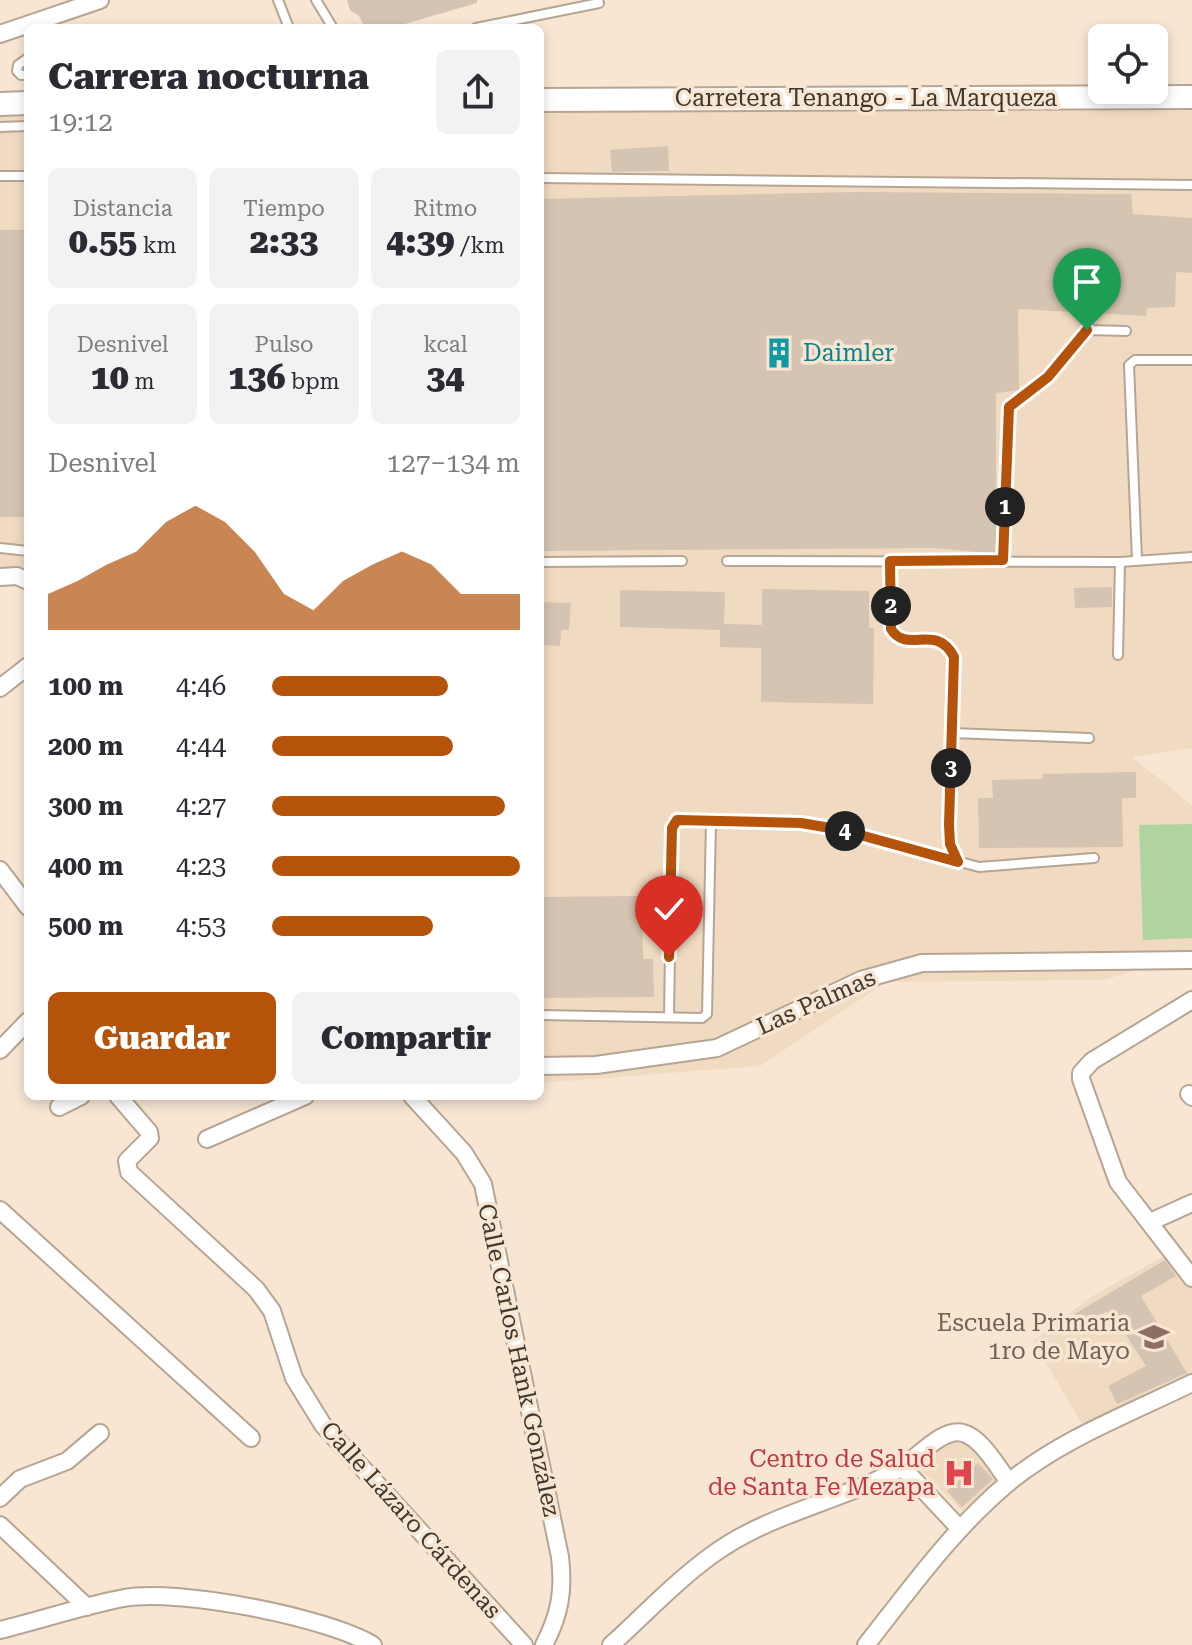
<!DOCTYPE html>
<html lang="es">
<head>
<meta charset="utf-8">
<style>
	:root { --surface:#fff; --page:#f2f2f3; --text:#2b2b33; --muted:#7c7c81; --accent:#b45309 }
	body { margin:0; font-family:"Roboto Serif",serif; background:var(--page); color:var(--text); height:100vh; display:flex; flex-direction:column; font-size:30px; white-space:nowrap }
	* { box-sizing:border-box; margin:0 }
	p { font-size:26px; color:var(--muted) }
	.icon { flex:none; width:44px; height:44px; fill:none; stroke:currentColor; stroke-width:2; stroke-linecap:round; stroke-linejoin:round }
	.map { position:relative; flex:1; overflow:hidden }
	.details { position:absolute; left:24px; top:24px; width:520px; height:1076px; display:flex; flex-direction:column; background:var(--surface); border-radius:12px; box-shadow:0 4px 12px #0003 }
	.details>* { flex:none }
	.controls { position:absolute; left:1088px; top:24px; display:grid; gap:16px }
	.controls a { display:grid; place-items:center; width:80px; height:80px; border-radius:12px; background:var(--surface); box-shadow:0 4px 12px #0003; font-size:40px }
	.pin { position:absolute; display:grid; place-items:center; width:68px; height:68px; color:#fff; margin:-82px -34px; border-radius:50% 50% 50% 0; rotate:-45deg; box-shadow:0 0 8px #0007 }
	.pin .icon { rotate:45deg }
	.km { position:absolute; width:40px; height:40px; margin:-20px; border-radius:50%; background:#222; color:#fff; font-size:22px; line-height:40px; text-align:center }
	.round { display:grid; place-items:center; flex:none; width:84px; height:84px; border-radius:12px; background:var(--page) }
	.summary { display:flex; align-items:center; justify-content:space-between; height:136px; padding:0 24px }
	h1 { font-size:36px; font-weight:800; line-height:60px }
	.metrics { display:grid; grid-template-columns:repeat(3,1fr); gap:12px; height:136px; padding:8px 24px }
	.metrics div { display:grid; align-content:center; border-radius:12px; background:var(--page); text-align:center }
	.metrics b { font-size:34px; font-weight:800 }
	.metrics small { font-size:22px; font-weight:400 }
	.metrics p { font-size:22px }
	.chart { height:224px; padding:16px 24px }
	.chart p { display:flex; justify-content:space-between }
	.chart svg { width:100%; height:144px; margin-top:8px; fill:var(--accent); opacity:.7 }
	.action { display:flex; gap:16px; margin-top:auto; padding:16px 24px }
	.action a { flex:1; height:92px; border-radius:12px; background:var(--accent); color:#fff; font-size:32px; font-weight:800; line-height:92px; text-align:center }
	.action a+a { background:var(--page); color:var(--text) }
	ul { padding:0 24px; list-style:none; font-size:26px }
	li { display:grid; grid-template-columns:128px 96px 1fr; align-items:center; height:60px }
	li i { height:20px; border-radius:10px; background:var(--accent) }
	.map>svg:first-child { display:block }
	.built { fill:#f0dac1 }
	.green { fill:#afd49f }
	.building { fill:#d5c4b1 }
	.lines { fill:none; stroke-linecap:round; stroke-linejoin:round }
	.lane-casing { stroke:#b6a593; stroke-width:12 }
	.street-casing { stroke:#b6a593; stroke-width:20 }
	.secondary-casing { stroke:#b6a593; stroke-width:26 }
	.lane { stroke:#fff; stroke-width:8 }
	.street { stroke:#fff; stroke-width:16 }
	.secondary { stroke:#fff; stroke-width:22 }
	.route-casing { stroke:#fff; stroke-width:16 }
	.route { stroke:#b45309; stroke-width:10 }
	.labels { text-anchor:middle; stroke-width:7; stroke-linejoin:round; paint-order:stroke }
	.street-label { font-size:24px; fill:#3f3830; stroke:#f8e6d3 }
	.culture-label { font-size:24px; fill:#0d838f; stroke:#f8e6d3; text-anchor:start }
	.education-label { font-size:24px; fill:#785e54; stroke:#f8e6d3; text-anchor:end }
	.health-label { font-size:24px; fill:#be3a42; stroke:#f8e6d3; text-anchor:end }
</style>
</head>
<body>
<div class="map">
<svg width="1192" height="1645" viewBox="0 0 1192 1645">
	<rect width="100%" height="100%" fill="#f8e6d3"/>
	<g class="built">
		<polygon points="1192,109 1192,748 1132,757 1192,805 1192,952 1104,980 886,982 760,1066 540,1083 540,111"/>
		<polygon points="0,112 28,112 28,579 0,583"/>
		<polygon points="1171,1252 1192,1278 1192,1377 1155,1396 1137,1370 1151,1394 1084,1427 1033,1341 1091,1297"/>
		<polygon points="958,1433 998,1478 962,1511 919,1467"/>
	</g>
	<polygon class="green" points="1192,824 1192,938 1143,940 1139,825"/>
	<g class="building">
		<polygon points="347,0 477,0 477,3 391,28 365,28 359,16 350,10"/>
		<polygon points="668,146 669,171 612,172 610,150"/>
		<polygon points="856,192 1131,194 1133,214 1192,218 1192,273 1176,272 1175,307 1147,308 1146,316 1018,309 1019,390 996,393 996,554 936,548 540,551 540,199"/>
		<rect x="0" y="230" width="28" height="287"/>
		<polygon points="1112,587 1112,607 1075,608 1074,588"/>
		<polygon points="762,589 869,591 869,628 874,628 873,704 761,702 761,648 720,647 720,630 620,627 620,590 725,592 724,624 762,625"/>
		<polygon points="540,602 571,603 569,630 561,630 560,646 540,645"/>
		<polygon points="1136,772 1136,798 1122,798 1123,847 979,848 978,798 993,798 992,780 1043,779 1043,774"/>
		<polygon points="642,896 643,959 653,959 654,997 540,998 540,897"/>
		<polygon points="1165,1260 1176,1276 1141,1296 1187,1373 1117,1404 1108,1386 1146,1366 1112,1313 1109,1315 1107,1311 1082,1328 1073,1315"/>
		<polygon points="978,1463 993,1479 962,1507 947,1491"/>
	</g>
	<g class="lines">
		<g class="lane-casing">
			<g id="lane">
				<polyline points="278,0 289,28"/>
				<polyline points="316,0 333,28"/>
				<polyline points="476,28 599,3"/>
				<polyline points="28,58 18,65 17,71 21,75 28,75"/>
				<polyline points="0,127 28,126"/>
				<polyline points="0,176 28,176"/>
				<polyline points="540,178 1192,185"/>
				<polyline points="0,548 28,551"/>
				<polyline points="1003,560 1009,407 1052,373 1087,330 1126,331"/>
				<polyline points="1137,560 1129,365 1135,360 1192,360"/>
				<polyline points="727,561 1120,562"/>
				<path d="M890 561 891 629C907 655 936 622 954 657L949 825 950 844 958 862"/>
				<polyline points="540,562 682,561"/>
				<polyline points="1118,655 1120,562 1192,557"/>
				<polyline points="952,733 1089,738"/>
				<polyline points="711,821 801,823 842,830 979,867 1094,858"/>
				<polyline points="540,1015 702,1018 707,1014 711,821 681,819 672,828 669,1015"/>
			</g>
		</g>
		<g class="street-casing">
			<g id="street">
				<polyline points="0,34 100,0"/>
				<polyline points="0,577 17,576 28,581"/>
				<polyline points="0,688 28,666"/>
				<polyline points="0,870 28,907"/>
				<polyline points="1192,1000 1092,1061 1081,1073 1081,1079 1118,1182 1192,1278"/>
				<polyline points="0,1050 28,1021"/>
				<polyline points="540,1066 596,1065 717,1048 861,980 922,963 1192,960"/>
				<polyline points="1189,1094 1192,1097"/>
				<polyline points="118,1096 149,1132 150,1138 127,1161 129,1172 256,1289 272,1311 294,1378 323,1425 524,1645"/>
				<path d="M412 1096 464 1153 483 1184 560 1557C564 1591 560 1614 544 1645"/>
				<polyline points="59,1107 81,1096"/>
				<polyline points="207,1139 305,1096"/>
				<polyline points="0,1210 251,1438"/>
				<polyline points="1150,1222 1192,1203"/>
				<polyline points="902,1467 960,1529"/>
				<polyline points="0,1498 20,1479 67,1461 100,1433"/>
				<polyline points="0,1525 87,1607"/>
				<path d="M0 1630C41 1620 82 1606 124 1598 178 1588 326 1617 373 1645"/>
				<path d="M611 1645C644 1615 676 1581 712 1555 769 1513 840 1502 901 1468 917 1458 943 1427 963 1433 982 1438 998 1468 1009 1482"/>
				<path d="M866 1645C910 1589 953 1529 1008 1483 1061 1439 1131 1413 1192 1383"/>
			</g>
		</g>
		<g class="secondary-casing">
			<g id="secondary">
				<polyline points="540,100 1192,97"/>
				<polyline points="0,104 28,103"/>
			</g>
		</g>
		<use href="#lane" class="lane"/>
		<use href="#street" class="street"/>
		<use href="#secondary" class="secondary"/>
	</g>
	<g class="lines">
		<g class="route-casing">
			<path id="route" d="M669 957 672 828 677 820 801 823 842 830 958 862 950 844 949 825 954 657C936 622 907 655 891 629L890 561 1003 560 1009 407 1048 377 1087 330"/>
		</g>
		<use href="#route" class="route"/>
	</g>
	<defs>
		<g id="building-bare" transform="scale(2.4)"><path d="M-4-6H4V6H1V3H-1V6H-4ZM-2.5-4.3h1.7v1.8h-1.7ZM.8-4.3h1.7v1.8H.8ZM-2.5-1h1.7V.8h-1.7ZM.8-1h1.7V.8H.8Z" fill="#0f9aa8" stroke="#f8e6d3" stroke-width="2.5" paint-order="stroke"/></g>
		<g id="school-bare" transform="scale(2.4)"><path d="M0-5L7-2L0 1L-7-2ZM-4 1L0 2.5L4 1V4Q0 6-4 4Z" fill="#8d6e63" stroke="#f8e6d3" stroke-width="2.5" paint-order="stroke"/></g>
		<g id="hospital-bare" transform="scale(2.4)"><path d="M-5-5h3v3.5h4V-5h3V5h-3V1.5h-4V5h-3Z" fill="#e0444e" stroke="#f8e6d3" stroke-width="2.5" paint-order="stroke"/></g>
	</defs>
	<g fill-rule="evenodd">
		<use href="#building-bare" x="779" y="353"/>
		<use href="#school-bare" x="1154" y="1337"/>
		<use href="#hospital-bare" x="959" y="1473"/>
	</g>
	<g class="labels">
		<g class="street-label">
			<text x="866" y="106">Carretera Tenango - La Marqueza</text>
			<text transform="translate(816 1002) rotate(-24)" y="8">Las Palmas</text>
			<text transform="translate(519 1360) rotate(78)" y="8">Calle Carlos Hank González</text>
			<text transform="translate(411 1520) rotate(48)" y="8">Calle Lázaro Cárdenas</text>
		</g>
		<g class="culture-label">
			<text x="803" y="361">Daimler</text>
		</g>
		<g class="education-label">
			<text x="1130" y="1331">Escuela Primaria<tspan x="1130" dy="28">1ro de Mayo</tspan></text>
		</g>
		<g class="health-label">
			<text x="935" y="1467">Centro de Salud<tspan x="935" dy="28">de Santa Fe Mezapa</tspan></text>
		</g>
	</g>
</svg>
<div class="controls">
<a><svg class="icon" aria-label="locate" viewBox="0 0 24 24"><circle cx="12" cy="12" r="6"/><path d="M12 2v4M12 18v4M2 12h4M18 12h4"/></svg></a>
</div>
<div class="pin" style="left:1087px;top:330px;background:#1e9e55"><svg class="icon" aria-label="arrive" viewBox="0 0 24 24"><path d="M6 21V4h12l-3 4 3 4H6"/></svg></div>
<div class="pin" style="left:669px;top:957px;background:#d93025"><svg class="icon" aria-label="check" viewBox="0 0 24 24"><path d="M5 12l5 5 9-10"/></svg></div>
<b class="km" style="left:1005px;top:507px">1</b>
<b class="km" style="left:891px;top:606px">2</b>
<b class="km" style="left:951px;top:768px">3</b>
<b class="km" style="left:845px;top:831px">4</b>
<section class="details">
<div class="summary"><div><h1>Carrera nocturna</h1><p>19:12</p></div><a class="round"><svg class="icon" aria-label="share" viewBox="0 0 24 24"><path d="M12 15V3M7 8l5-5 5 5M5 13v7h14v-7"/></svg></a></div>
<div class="metrics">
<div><p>Distancia</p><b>0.55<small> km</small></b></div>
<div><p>Tiempo</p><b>2:33</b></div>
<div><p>Ritmo</p><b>4:39<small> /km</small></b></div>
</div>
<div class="metrics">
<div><p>Desnivel</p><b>10<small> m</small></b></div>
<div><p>Pulso</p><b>136<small> bpm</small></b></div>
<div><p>kcal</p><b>34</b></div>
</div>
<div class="chart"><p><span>Desnivel</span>127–134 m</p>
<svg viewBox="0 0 160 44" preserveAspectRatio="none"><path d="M0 44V33L10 29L20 24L30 20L40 11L50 6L60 11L70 20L80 33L90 38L100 29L110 24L120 20L130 24L140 33L150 33L160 33V44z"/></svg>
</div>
<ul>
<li><b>100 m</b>4:46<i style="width:71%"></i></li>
<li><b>200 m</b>4:44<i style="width:73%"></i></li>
<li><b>300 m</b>4:27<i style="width:94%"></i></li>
<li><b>400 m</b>4:23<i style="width:100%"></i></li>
<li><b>500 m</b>4:53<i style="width:65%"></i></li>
</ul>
<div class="action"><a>Guardar</a><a>Compartir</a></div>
</section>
</div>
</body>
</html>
